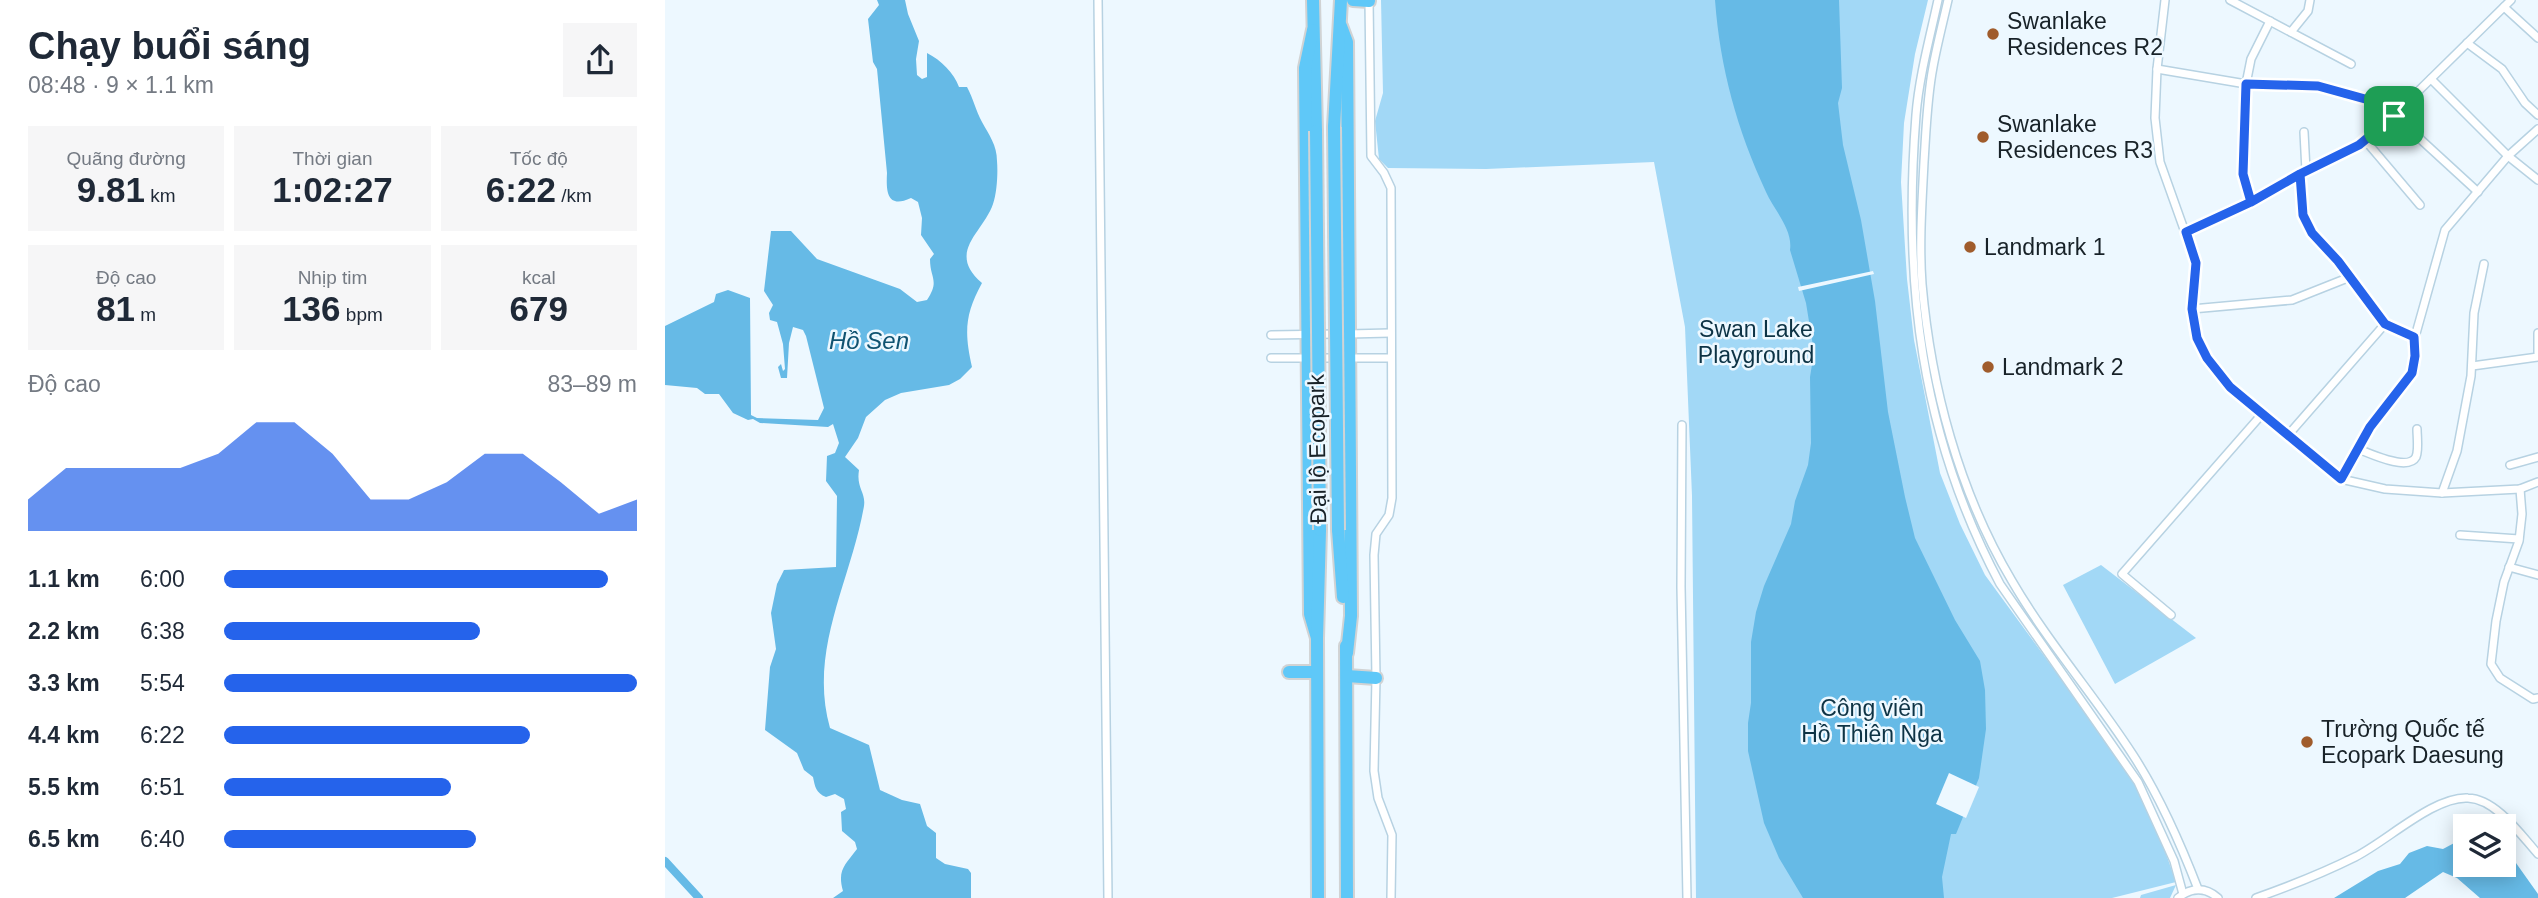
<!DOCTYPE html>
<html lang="vi">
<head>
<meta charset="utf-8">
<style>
	:root { --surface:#fff; --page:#f6f6f7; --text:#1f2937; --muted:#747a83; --accent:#2563eb }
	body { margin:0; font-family:Helvetica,sans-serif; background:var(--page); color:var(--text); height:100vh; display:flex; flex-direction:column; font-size:26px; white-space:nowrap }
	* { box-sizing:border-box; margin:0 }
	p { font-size:23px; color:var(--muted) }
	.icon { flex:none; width:38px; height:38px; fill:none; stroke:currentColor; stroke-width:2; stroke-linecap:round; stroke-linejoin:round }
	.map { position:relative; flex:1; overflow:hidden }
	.panel { display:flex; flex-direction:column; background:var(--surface); width:665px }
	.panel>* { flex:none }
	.controls { position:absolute; left:1788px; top:814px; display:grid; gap:14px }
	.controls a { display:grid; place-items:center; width:63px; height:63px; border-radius:0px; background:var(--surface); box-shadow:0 4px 18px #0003; font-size:35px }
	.pin { position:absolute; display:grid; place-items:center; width:60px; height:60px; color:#fff; margin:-30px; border-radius:14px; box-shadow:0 4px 10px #0006 }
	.round { display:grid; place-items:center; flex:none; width:74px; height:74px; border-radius:0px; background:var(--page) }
	.overview { display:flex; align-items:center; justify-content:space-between; height:119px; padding:0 28px }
	h1 { font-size:38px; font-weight:600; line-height:52px }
	.figures { display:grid; grid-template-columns:repeat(3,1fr); gap:10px; height:119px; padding:7px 28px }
	.figures div { display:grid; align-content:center; border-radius:0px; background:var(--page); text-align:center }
	.figures b { font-size:35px; font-weight:600 }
	.figures small { font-size:19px; font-weight:400 }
	.figures p { font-size:19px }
	.chart { height:196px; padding:14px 28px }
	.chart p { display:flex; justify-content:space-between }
	.chart svg { width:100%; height:126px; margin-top:7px; fill:var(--accent); opacity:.7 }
	ul { padding:0 28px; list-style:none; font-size:23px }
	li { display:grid; grid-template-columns:112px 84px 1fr; align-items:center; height:52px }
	li i { height:18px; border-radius:9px; background:var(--accent) }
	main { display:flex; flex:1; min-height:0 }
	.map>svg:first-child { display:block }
	.green { fill:#a2d8f6 }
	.water { fill:#66bae6 }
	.pier { fill:#edf8ff }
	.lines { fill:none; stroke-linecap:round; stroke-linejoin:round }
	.canal { stroke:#66bae6; stroke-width:8 }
	.minor-casing { stroke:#b7d2e2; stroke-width:10 }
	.trunk-casing { stroke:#d1d3d4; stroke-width:16 }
	.minor { stroke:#fff; stroke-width:7 }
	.trunk { stroke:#5fc8f8; stroke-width:12 }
	.trunk-bridge-casing { stroke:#d1d3d4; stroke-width:16; stroke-linecap:butt }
	.trunk-bridge { stroke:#5fc8f8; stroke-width:12 }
	.route-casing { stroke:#fff; stroke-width:14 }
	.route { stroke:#2563eb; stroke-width:9 }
	.poi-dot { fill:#a05c2c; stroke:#edf8ff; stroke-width:2.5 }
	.labels { text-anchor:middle; stroke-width:5; stroke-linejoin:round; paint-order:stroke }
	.poi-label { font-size:23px; fill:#182228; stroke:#edf8ff; text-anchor:start }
	.park-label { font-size:23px; fill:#0d3345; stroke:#edf8ff }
	.street-label { font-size:23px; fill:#182228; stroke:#edf8ff }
	.water-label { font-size:24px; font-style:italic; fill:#105371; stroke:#edf8ff }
</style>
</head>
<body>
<main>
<section class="panel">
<div class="overview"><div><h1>Chạy buổi sáng</h1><p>08:48 · 9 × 1.1 km</p></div><a class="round"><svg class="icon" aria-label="share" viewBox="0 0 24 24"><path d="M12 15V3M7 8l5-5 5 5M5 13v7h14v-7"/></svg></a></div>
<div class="figures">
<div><p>Quãng đường</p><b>9.81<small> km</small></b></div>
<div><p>Thời gian</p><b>1:02:27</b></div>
<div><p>Tốc độ</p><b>6:22<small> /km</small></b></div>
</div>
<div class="figures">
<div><p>Độ cao</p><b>81<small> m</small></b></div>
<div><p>Nhịp tim</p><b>136<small> bpm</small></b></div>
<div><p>kcal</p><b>679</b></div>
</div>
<div class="chart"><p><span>Độ cao</span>83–89 m</p>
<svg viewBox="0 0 160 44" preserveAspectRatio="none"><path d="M0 44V33L10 22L20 22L30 22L40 22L50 17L60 6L70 6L80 17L90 33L100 33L110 27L120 17L130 17L140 27L150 38L160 33V44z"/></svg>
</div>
<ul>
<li><b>1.1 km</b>6:00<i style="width:93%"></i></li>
<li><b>2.2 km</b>6:38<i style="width:62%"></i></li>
<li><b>3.3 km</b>5:54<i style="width:100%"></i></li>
<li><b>4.4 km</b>6:22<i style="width:74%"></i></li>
<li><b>5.5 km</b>6:51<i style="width:55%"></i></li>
<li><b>6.5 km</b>6:40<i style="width:61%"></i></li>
</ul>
</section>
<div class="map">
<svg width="1873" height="898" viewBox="0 0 1873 898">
	<rect width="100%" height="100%" fill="#edf8ff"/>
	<g class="green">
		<polygon points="716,0 1263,0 1250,54 1239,123 1236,182 1242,279 1249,340 1275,473 1295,524 1320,575 1467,776 1494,834 1511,882 1447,898 1031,898 1027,496 1020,327 989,162 821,169 723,168 714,159 710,121 718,93"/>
		<polygon points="1436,565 1531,638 1450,684 1398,585"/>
		<polygon points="1511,885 1505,898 1475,898 1476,895"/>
	</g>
	<g class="water">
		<path d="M212 0H240L243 14 254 41 251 59 252 75 257 79 262 77V53C276 60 289 73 294 87H302C308 98 311 111 317 122 324 135 332 145 332 161 333 173 332 193 328 204 318 233 281 252 317 283 300 314 299 332 307 367L295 379 284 385 236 393 220 400 201 417 193 438 180 457 194 470C191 488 201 492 199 506 186 581 143 650 165 728L204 745 215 790 237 800 255 804 262 826 271 833V858L280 864 303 869 306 873V898H168L178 891C172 870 180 865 192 849L190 842 177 831 176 812 181 809 179 799 170 794 161 797C151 793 150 787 148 777L139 770 132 753 100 730 105 667 111 649 106 613 112 584 119 570 171 567 172 496 161 481 162 456 170 453 174 443 168 424 163 427 95 423 88 419 83 420 68 413 54 394H40L32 388 0 385V326L49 302 51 294 63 290 85 298 86 415 92 418 153 420 159 408 141 336 138 330 128 327 124 343 122 378H116L113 367 116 364 118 371 120 369 118 344 112 322 105 320 104 313 108 305 99 291 106 231H126L152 259 235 289 252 302 262 300C275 280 265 279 265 259L269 254 256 235 257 218 253 202 246 198C222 209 221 192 222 173L212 69 208 62 203 19 214 5Z"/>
		<path d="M1050 0H1174L1177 88 1173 103 1178 145 1196 220 1210 301 1223 412 1240 497 1250 538 1290 620 1315 661 1320 690 1321 729 1314 778 1291 834H1286L1277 877 1279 898H1138L1114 858 1099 823 1083 751V723L1086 703V642L1091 612 1099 586 1126 524 1130 501 1143 465 1146 443 1145 377 1149 352 1141 303 1125 250C1128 229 1109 210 1101 192 1072 130 1055 68 1050 0Z"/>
		<polygon points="1793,841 1801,843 1801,864 1851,863 1873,894 1873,898 1815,898 1792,878 1778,872 1740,898 1669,898 1713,871 1735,864 1744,853 1762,846 1778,849"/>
	</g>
	<g class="pier">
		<polygon points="1208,271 1209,274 1134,291 1133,287"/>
		<polygon points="1284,773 1314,787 1301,818 1271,804"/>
	</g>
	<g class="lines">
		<polyline class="canal" points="0,861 34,898"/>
		<g class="minor-casing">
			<g id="minor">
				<polyline points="433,0 443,898"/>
				<polyline points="704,0 706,156 719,173 726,188 727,498 724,515 711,534 709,555 711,678 709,771 713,798 727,835 726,898"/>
				<path d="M1273 0C1265 37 1254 77 1251 115 1238 282 1255 434 1335 584L1473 782 1509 861 1518 894"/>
				<path d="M1283 0C1278 22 1272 45 1268 67 1262 98 1261 131 1259 162 1257 203 1254 244 1257 284 1266 387 1294 492 1347 581 1383 643 1430 696 1468 755 1494 795 1516 845 1533 889"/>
				<polyline points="1500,0 1492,69 1490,118 1495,162 1531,263 1527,309 1532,338 1542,358 1565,387 1676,479 1720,489 1777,493 1855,489 1873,482"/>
				<polyline points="1565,0 1686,64"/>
				<polyline points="1839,7 1873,38"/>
				<polyline points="1626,32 1643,11 1645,0"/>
				<polyline points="1802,43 1837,69 1860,103 1873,115"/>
				<polyline points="1492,69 1581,84 1653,86 1711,102 1729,115 1813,192"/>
				<polyline points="1766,79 1843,156 1873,180"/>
				<polyline points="1639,132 1641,171"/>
				<polyline points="1700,140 1755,205"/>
				<polyline points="1635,174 1638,215 1647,233 1673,261 1720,324 1750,337"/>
				<polyline points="1586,202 1578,174 1581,84 1586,59 1605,21"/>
				<polyline points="1521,232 1586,202 1635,174 1694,145 1729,115 1846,0"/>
				<polyline points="1527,309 1627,300 1685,277"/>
				<polyline points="1873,333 1873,353"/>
				<polyline points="684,334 725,333"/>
				<polyline points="606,335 672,334"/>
				<polyline points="606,358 725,358"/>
				<polyline points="1807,366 1873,357"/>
				<polyline points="1017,425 1016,587 1022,898"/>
				<polyline points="1624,434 1720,324"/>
				<path d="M1693 449C1704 453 1743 472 1751 457 1754 450 1752 437 1752 429"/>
				<polyline points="1845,465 1873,457"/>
				<polyline points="1676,479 1705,427 1747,373 1750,357 1750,337 1780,230 1843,156 1873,129"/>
				<polyline points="1855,489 1857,514 1854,541 1839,582 1831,621 1826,664 1835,678 1868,699 1873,698"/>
				<polyline points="1777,493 1792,451 1806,376 1809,313 1819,264"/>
				<polyline points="1795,535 1854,539"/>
				<polyline points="1844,567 1873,575"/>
				<polyline points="1506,615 1457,574 1598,413"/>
				<path d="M1513 898C1526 887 1541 887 1553 898"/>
				<path d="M1591 898C1625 886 1658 873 1690 857 1722 841 1769 796 1803 798 1831 799 1856 835 1873 854"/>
			</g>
		</g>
		<g class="trunk-casing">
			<g id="trunk">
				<polyline points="648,0 651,131"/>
				<polyline points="688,0 704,1"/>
				<polyline points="676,26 682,42 686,616 682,653"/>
				<polyline points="648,30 640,68 645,614 652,638"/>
				<polyline points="669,127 676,0"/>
				<polyline points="673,530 678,597"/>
				<polyline points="681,646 682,898"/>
				<polyline points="624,672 652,672"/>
				<polyline points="682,676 711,678"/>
				<polyline points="653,898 652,638 655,530"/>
			</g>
		</g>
		<use href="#minor" class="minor"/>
		<use href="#trunk" class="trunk"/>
		<g class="trunk-bridge-casing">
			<g id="trunk-bridge">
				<polyline points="669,127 673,530"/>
				<polyline points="651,131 655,530"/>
			</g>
		</g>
		<use href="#trunk-bridge" class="trunk-bridge"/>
	</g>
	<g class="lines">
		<g class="route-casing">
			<polyline id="route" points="1729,116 1694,145 1635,174 1586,202 1521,232 1531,263 1527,309 1532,338 1542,358 1565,387 1676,479 1705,427 1747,373 1750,356 1749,337 1720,324 1673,261 1647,233 1638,215 1635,174 1586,202 1578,174 1581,84 1653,86 1711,102 1729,116"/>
		</g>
		<use href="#route" class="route"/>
	</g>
	<g class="poi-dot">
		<circle cx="1328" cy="34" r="7"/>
		<circle cx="1318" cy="137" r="7"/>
		<circle cx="1305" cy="247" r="7"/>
		<circle cx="1323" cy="367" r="7"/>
		<circle cx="1642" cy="742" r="7"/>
	</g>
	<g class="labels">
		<g class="poi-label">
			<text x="1342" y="29">Swanlake<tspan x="1342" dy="26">Residences R2</tspan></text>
			<text x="1332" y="132">Swanlake<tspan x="1332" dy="26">Residences R3</tspan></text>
			<text x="1319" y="255">Landmark 1</text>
			<text x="1337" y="375">Landmark 2</text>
			<text x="1656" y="737">Trường Quốc tế<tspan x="1656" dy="26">Ecopark Daesung</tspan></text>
		</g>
		<g class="park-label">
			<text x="1091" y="337">Swan Lake<tspan x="1091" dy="26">Playground</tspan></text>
			<text x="1207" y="716">Công viên<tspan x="1207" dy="26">Hồ Thiên Nga</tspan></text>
		</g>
		<g class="street-label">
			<text transform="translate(652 449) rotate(-91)" y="8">Đại lộ Ecopark</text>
		</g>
		<g class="water-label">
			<text x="204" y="349">Hồ Sen</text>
		</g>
	</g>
</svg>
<div class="controls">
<a><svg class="icon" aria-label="layers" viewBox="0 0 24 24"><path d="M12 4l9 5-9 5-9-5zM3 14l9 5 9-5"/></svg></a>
</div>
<div class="pin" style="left:1729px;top:116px;background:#1e9e55"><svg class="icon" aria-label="arrive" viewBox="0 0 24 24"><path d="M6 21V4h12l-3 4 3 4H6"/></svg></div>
</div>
</main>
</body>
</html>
